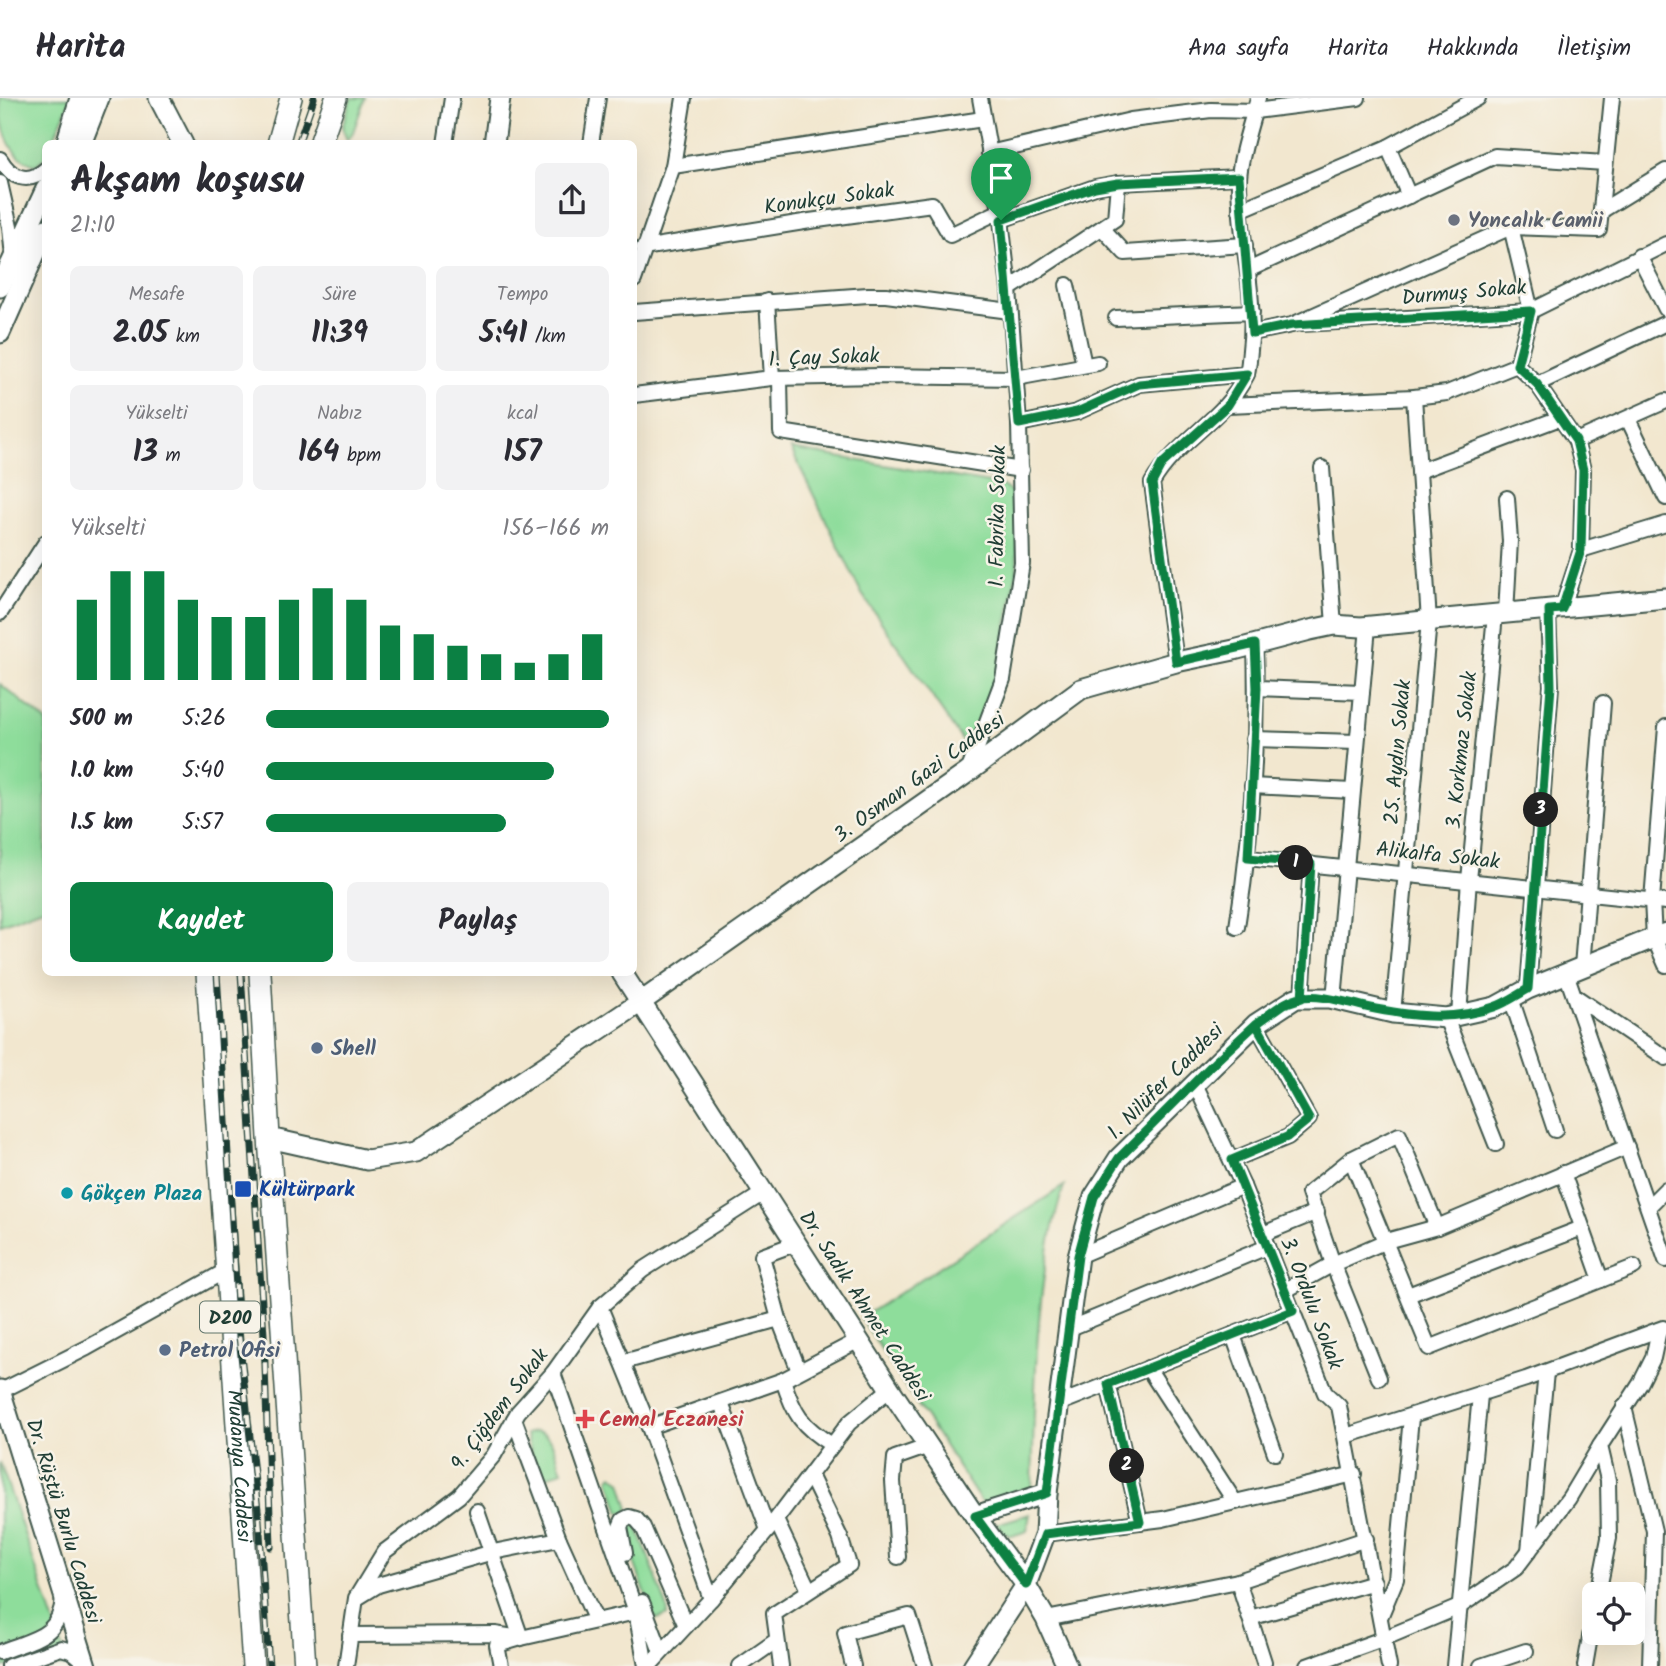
<!DOCTYPE html>
<html lang="tr">
<head>
<meta charset="utf-8">
<style>
	:root { --surface:#fff; --page:#f2f2f3; --text:#2b2b33; --muted:#7c7c81; --line:#e1e1e2; --accent:#0b8043 }
	body { margin:0; font-family:Kalam,sans-serif; background:var(--page); color:var(--text); height:100vh; display:flex; flex-direction:column; font-size:26px; white-space:nowrap }
	* { box-sizing:border-box; margin:0 }
	p { font-size:23px; color:var(--muted) }
	.icon { flex:none; width:38px; height:38px; fill:none; stroke:currentColor; stroke-width:2; stroke-linecap:round; stroke-linejoin:round }
	.map { position:relative; flex:1; overflow:hidden }
	.details { position:absolute; left:42px; top:42px; width:595px; height:836px; display:flex; flex-direction:column; background:var(--surface); border-radius:10px; box-shadow:0 7px 28px #0002 }
	.details>* { flex:none }
	.controls { position:absolute; left:1582px; top:1484px; display:grid; gap:14px }
	.controls a { display:grid; place-items:center; width:63px; height:63px; border-radius:10px; background:var(--surface); box-shadow:0 7px 28px #0002; font-size:35px }
	.pin { position:absolute; display:grid; place-items:center; width:60px; height:60px; color:#fff; margin:-72px -30px; border-radius:50% 50% 50% 0; rotate:-45deg; box-shadow:0 0 7px #0007 }
	.pin .icon { rotate:45deg }
	.km { position:absolute; width:35px; height:35px; margin:-18px; border-radius:50%; background:#222; color:#fff; font-size:19px; line-height:35px; text-align:center }
	.round { display:grid; place-items:center; flex:none; width:74px; height:74px; border-radius:10px; background:var(--page) }
	.headline { display:flex; align-items:center; justify-content:space-between; height:119px; padding:0 28px }
	h1 { font-size:38px; font-weight:600; line-height:52px }
	.metrics { display:grid; grid-template-columns:repeat(3,1fr); gap:10px; height:119px; padding:7px 28px }
	.metrics div { display:grid; align-content:center; border-radius:10px; background:var(--page); text-align:center }
	.metrics b { font-size:30px; font-weight:600 }
	.metrics small { font-size:19px; font-weight:400 }
	.metrics p { font-size:19px }
	.chart { height:196px; padding:14px 28px }
	.chart p { display:flex; justify-content:space-between }
	.chart svg { width:100%; height:126px; margin-top:7px; stroke:var(--accent); stroke-width:6 }
	.primary-button { display:flex; gap:14px; margin-top:auto; padding:14px 28px }
	.primary-button a { flex:1; height:80px; border-radius:10px; background:var(--accent); color:#fff; font-size:28px; font-weight:600; line-height:80px; text-align:center }
	.primary-button a+a { background:var(--page); color:var(--text) }
	ul { padding:0 28px; list-style:none; font-size:23px }
	li { display:grid; grid-template-columns:112px 84px 1fr; align-items:center; height:52px }
	li i { height:18px; border-radius:9px; background:var(--accent) }
	header { display:flex; align-items:center; gap:42px; box-sizing:border-box; height:98px; padding:0 35px; background:var(--surface); border-bottom:2px solid var(--line) }
	header strong { font-size:33px }
	nav { display:flex; gap:38px; margin-inline-start:auto; font-size:24px }
	.map>svg:first-child { display:block }
	.green { fill:#8edd9b; stroke:#568d68; stroke-width:2 }
	.lines { fill:none; stroke-linecap:round; stroke-linejoin:round }
	.minor-casing { stroke:#3f564b; stroke-width:18 }
	.major-casing { stroke:#3f564b; stroke-width:23 }
	.highway-casing { stroke:#3f564b; stroke-width:24 }
	.minor { stroke:#fff; stroke-width:14 }
	.major { stroke:#fff; stroke-width:19 }
	.highway { stroke:#fff; stroke-width:21 }
	.rail-casing { stroke:#1f3d34; stroke-width:7 }
	.rail { stroke:#f7f3e8; stroke-width:4.5; stroke-dasharray:13; stroke-linecap:butt }
	.route-casing { stroke:#fff; stroke-width:14 }
	.route { stroke:#0b8043; stroke-width:9 }
	.worship-dot { fill:#6b7280; stroke:#f7f3e8; stroke-width:2.5 }
	.service-dot { fill:#5c6f8a; stroke:#f7f3e8; stroke-width:2.5 }
	.transit-dot { fill:#1a4fb4; stroke:#f7f3e8; stroke-width:2.5 }
	.culture-dot { fill:#0f9aa8; stroke:#f7f3e8; stroke-width:2.5 }
	.health-dot { fill:#e0444e; stroke:#f7f3e8; stroke-width:2.5 }
	.labels { text-anchor:middle; stroke-width:5; stroke-linejoin:round; paint-order:stroke }
	.shield { fill:#f7f3e8; stroke:#60746a; stroke-width:2 }
	.shield-label { font-size:19px; font-weight:bold; fill:#1f3d34 }
	.street-label { font-size:21px; fill:#1f3d34; stroke:#f7f3e8 }
	.worship-label { font-size:21px; font-weight:bold; fill:#5b616d; stroke:#f7f3e8; text-anchor:start }
	.service-label { font-size:21px; font-weight:bold; fill:#4e5e75; stroke:#f7f3e8; text-anchor:start }
	.transit-label { font-size:21px; font-weight:bold; fill:#164399; stroke:#f7f3e8; text-anchor:start }
	.culture-label { font-size:21px; font-weight:bold; fill:#0d838f; stroke:#f7f3e8; text-anchor:start }
	.health-label { font-size:21px; font-weight:bold; fill:#be3a42; stroke:#f7f3e8; text-anchor:start }
</style>
</head>
<body>
<header>
<strong>Harita</strong>
<nav><a>Ana sayfa</a><a>Harita</a><a>Hakkında</a><a>İletişim</a></nav>
</header>
<div class="map">
<svg width="1666" height="1568" viewBox="0 0 1666 1568">
	<rect width="100%" height="100%" fill="#f7f3e8"/>
	<filter id="ink" filterUnits="userSpaceOnUse"><feTurbulence type="fractalNoise" baseFrequency=".0143" numOctaves="2"/><feDisplacementMap in="SourceGraphic" scale="14" xChannelSelector="R" yChannelSelector="G"/><feConvolveMatrix kernelMatrix="1 2 1 2 8 2 1 2 1" color-interpolation-filters="sRGB"/></filter>
	<filter id="wash" filterUnits="userSpaceOnUse"><feTurbulence type="fractalNoise" baseFrequency=".00686" numOctaves="4" result="noise"/><feDisplacementMap in="SourceGraphic" scale="28" xChannelSelector="R" yChannelSelector="G"/><feGaussianBlur stdDeviation="1.57" result="paint"/><feColorMatrix in="noise" values="0 0 0 0 0 0 0 0 0 0 0 0 0 0 0 0 0 1.4 0 .05"/><feComposite in="paint" operator="in"/></filter>
	<g filter="url(#wash)">
		<rect width="100%" height="100%" fill="#f2e7cf"/>
		<g class="green">
			<path d="M0 0H71L52 45 46 46 45 59 36 67C7 60 0 26 0 0Z"/>
			<polygon points="351,0 365,0 352,37 347,42 342,30"/>
			<polygon points="791,351 1001,387 1013,395 1018,408 1017,471 997,583 972,657 862,496"/>
			<polygon points="0,586 46,623 45,809 0,826"/>
			<path d="M1064 1088C1034 1179 1035 1293 1032 1389L985 1410 861 1220Z"/>
			<path d="M536 1333C554 1336 556 1358 562 1373L539 1382 526 1336Z"/>
			<polygon points="0,1364 69,1568 0,1568"/>
			<polygon points="613,1377 621,1384 629,1410 626,1415 620,1415 609,1381"/>
			<polygon points="1030,1416 1027,1433 1012,1438 1004,1435 996,1426"/>
			<polygon points="626,1425 637,1428 667,1509 668,1517 657,1521 653,1517 625,1438"/>
		</g>
	</g>
	<g filter="url(#ink)">
		<g class="lines">
			<g class="minor-casing">
				<g id="minor">
					<polyline points="445,46 452,0"/>
					<polyline points="591,46 598,0"/>
					<polyline points="1388,49 1409,98"/>
					<polyline points="989,55 1131,22 1211,12 1255,13 1358,0"/>
					<path d="M0 61C11 80 28 87 46 71"/>
					<polyline points="673,68 983,21"/>
					<polyline points="0,85 10,129 13,159"/>
					<polyline points="1240,112 1388,49 1478,0"/>
					<polyline points="1601,113 1666,73"/>
					<polyline points="1001,122 1095,89 1118,85 1239,79"/>
					<polyline points="1511,129 1531,213 1517,267 1537,286 1576,343 1583,372 1581,452 1562,511"/>
					<polyline points="1102,130 1125,155 1245,147"/>
					<polyline points="643,150 810,123 932,106 950,137 1000,113"/>
					<polyline points="1639,158 1666,211"/>
					<polyline points="1248,172 1495,58 1605,65"/>
					<polyline points="634,182 673,68 684,0"/>
					<polyline points="1067,187 1084,267"/>
					<polyline points="1009,191 1115,121 1118,85"/>
					<polyline points="767,203 772,280"/>
					<polyline points="634,214 868,197 886,197 1010,213"/>
					<polyline points="1116,220 1252,214"/>
					<polyline points="1302,226 1531,213 1666,146"/>
					<polyline points="1252,235 1292,227 1511,129 1599,132 1612,0"/>
					<polyline points="780,280 781,334 1021,372"/>
					<polyline points="1537,286 1666,225"/>
					<polyline points="634,297 772,280 881,278 1016,280 1098,265"/>
					<polyline points="1228,307 1414,299 1447,295 1517,267"/>
					<polyline points="1628,321 1666,400"/>
					<polyline points="1019,326 1077,314 1139,286 1247,276"/>
					<polyline points="1576,343 1666,303"/>
					<polyline points="1322,370 1334,527"/>
					<polyline points="1419,373 1560,320"/>
					<polyline points="1581,452 1666,426"/>
					<polyline points="0,515 46,444"/>
					<polyline points="1506,516 1510,443 1507,400"/>
					<path d="M1176 564 1152 385C1177 342 1224 322 1246 278 1249 271 1249 261 1250 252 1257 196 1239 140 1239 83 1239 60 1252 23 1258 0"/>
					<polyline points="1257,590 1362,594"/>
					<polyline points="1666,629 1652,802 1654,840 1666,867"/>
					<polyline points="1253,641 1357,644"/>
					<polyline points="968,674 1003,581 1022,465 1019,326 1009,191 1000,113 980,0"/>
					<polyline points="1252,688 1352,693"/>
					<polyline points="1248,760 1666,804"/>
					<path d="M1237 829C1252 736 1258 640 1255 546"/>
					<polyline points="1582,869 1603,605"/>
					<polyline points="1566,875 1666,1162"/>
					<polyline points="1528,891 1551,588 1548,512"/>
					<polyline points="1576,899 1666,960"/>
					<polyline points="1302,900 1311,766"/>
					<polyline points="1511,900 1555,1032"/>
					<polyline points="1334,901 1368,529"/>
					<polyline points="1393,915 1429,523 1414,299"/>
					<polyline points="1459,917 1469,782 1495,517"/>
					<polyline points="1446,920 1496,1046"/>
					<polyline points="1195,986 1243,1088 1325,1295 1339,1308 1389,1568"/>
					<polyline points="1351,1061 1429,1250 1601,1182 1563,1075"/>
					<polyline points="1232,1062 1288,1039 1309,1021 1256,926"/>
					<polyline points="1648,1109 1666,1091"/>
					<polyline points="1263,1136 1317,1114"/>
					<polyline points="797,1145 762,1158 779,1221 799,1273"/>
					<polyline points="1078,1158 1243,1088"/>
					<polyline points="1601,1182 1634,1169"/>
					<polyline points="1284,1193 1333,1166 1386,1143 1437,1129 1627,1049"/>
					<polyline points="1408,1197 1582,1130"/>
					<polyline points="600,1209 649,1329 711,1501"/>
					<polyline points="1068,1231 1267,1149"/>
					<polyline points="1233,1237 1275,1355"/>
					<polyline points="623,1264 779,1221"/>
					<polyline points="1148,1270 1235,1404"/>
					<polyline points="553,1275 636,1514 646,1568"/>
					<polyline points="1379,1280 1333,1166 1309,1095 1351,1061 1399,1037 1437,1129"/>
					<path d="M783 1282C794 1316 801 1328 832 1347"/>
					<polyline points="1108,1286 1140,1424"/>
					<polyline points="1,1293 87,1250 227,1172"/>
					<polyline points="721,1305 768,1432"/>
					<polyline points="1058,1306 1293,1213"/>
					<polyline points="1624,1309 1654,1433 1650,1568"/>
					<polyline points="514,1321 559,1441 596,1523"/>
					<polyline points="649,1329 783,1282 859,1242"/>
					<polyline points="1346,1338 1526,1281 1663,1230"/>
					<polyline points="477,1413 521,1540 497,1547 501,1568"/>
					<polyline points="776,1422 809,1492"/>
					<polyline points="1045,1436 1163,1421 1354,1376"/>
					<polyline points="1529,1453 1546,1274"/>
					<polyline points="625,1455 620,1429 623,1422 629,1419 636,1421 643,1429 686,1528"/>
					<polyline points="898,1459 893,1383 895,1360 929,1348"/>
					<polyline points="1238,1483 1264,1564"/>
					<polyline points="1598,1496 1609,1440 1608,1382 1600,1348"/>
					<polyline points="357,1500 378,1487 493,1454 559,1441"/>
					<polyline points="642,1504 661,1554"/>
					<polyline points="1381,1517 1396,1481 1411,1319"/>
					<polyline points="1250,1520 1374,1484"/>
					<polyline points="1046,1521 1238,1483 1366,1441"/>
					<polyline points="350,1537 495,1536 521,1540 636,1514"/>
					<path d="M0 1554C32 1541 60 1540 63 1500"/>
					<polyline points="9,1568 61,1550 71,1553 84,1564"/>
					<polyline points="346,1568 356,1500 384,1454 459,1398 494,1357 518,1314 553,1275 600,1209 643,1172 765,1094"/>
					<polyline points="649,1568 711,1501 768,1432 849,1325 890,1291"/>
					<polyline points="740,1568 777,1542"/>
					<polyline points="781,1568 774,1516 849,1467 840,1439 810,1377"/>
					<polyline points="853,1568 845,1535 909,1518 925,1568"/>
					<polyline points="1307,1568 1385,1540 1459,1509 1516,1470 1569,1400 1600,1348 1640,1286 1653,1260 1659,1232"/>
					<polyline points="1454,1568 1480,1297"/>
					<polyline points="1481,1568 1526,1553"/>
					<polyline points="1585,1568 1594,1516"/>
				</g>
			</g>
			<g class="major-casing">
				<g id="major">
					<polyline points="159,0 183,46"/>
					<polyline points="66,46 80,0"/>
					<polyline points="81,46 99,0"/>
					<polyline points="494,46 500,0"/>
					<polyline points="0,189 46,91"/>
					<polyline points="0,235 46,131"/>
					<polyline points="622,875 890,1291 975,1418 1026,1487 1046,1521 1067,1568"/>
					<polyline points="269,1040 367,1062 416,1054 641,904 967,675 1081,591 1176,564 1234,552 1310,532 1334,527 1361,529 1666,500"/>
					<polyline points="0,1292 86,1568"/>
					<polyline points="975,1418 1047,1395"/>
					<polyline points="973,1568 1026,1487 1045,1436 1047,1395 1078,1158 1094,1099 1119,1060 1256,926 1296,900 1330,900 1393,915 1446,920 1495,909 1528,891 1666,835"/>
				</g>
			</g>
			<g class="highway-casing">
				<g id="highway">
					<polyline points="278,46 291,0"/>
					<polyline points="320,46 336,0"/>
					<path id="s1" d="M207 875 253 1568"/>
					<polyline points="260,875 269,1040 305,1568"/>
				</g>
			</g>
			<use href="#minor" class="minor"/>
			<use href="#major" class="major"/>
			<use href="#highway" class="highway"/>
			<g class="rail-casing">
				<g id="rail">
					<polyline points="298,46 314,0"/>
					<polyline points="217,875 239,1239 259,1421 269,1568"/>
					<polyline points="241,875 264,1237 271,1449"/>
				</g>
			</g>
			<use href="#rail" class="rail"/>
		</g>
	</g>
	<g class="lines" filter="url(#ink)">
		<g class="route-casing">
			<path id="route" d="M1001 122 1019 326 1077 314 1139 286 1247 276 1228 307 1162 366 1152 385 1176 564 1255 546 1257 590 1248 760 1311 766 1302 900 1284 906 1256 926 1216 963 1119 1060 1094 1099 1078 1158 1047 1395 975 1418 1026 1487 1045 1436 1140 1424 1108 1286 1293 1213 1232 1062 1287 1039 1309 1021 1256 926C1268 918 1282 904 1297 900 1319 895 1344 904 1366 909 1409 918 1452 924 1494 909 1506 905 1517 897 1528 891L1551 588 1549 512 1562 511 1581 452 1583 372 1576 343 1537 286 1517 267 1531 213 1292 227 1252 235 1239 79 1118 85 1095 89 1001 122"/>
		</g>
		<use href="#route" class="route"/>
	</g>
	<circle class="worship-dot" cx="1454" cy="122" r="7"/>
	<g class="service-dot">
		<circle cx="317" cy="950" r="7"/>
		<circle cx="165" cy="1252" r="7"/>
	</g>
	<rect class="transit-dot" x="234" y="1082" width="18" height="18" rx="3.5"/>
	<circle class="culture-dot" cx="67" cy="1095" r="7"/>
	<path class="health-dot" d="M581.5 1310.5h7v7h7v7h-7v7h-7v-7h-7v-7h7z"/>
	<g class="labels">
		<rect class="shield" x="200" y="1203.5" width="60" height="31" rx="5"/>
		<g class="shield-label">
			<text x="230" y="1226">D200</text>
		</g>
		<g class="street-label">
			<text transform="translate(829 100) rotate(-8)" y="7">Konukçu Sokak</text>
			<text transform="translate(1464 194) rotate(-5)" y="7">Durmuş Sokak</text>
			<text transform="translate(824 259) rotate(-2)" y="7">1. Çay Sokak</text>
			<text transform="translate(997 418) rotate(-89)" y="7">1. Fabrika Sokak</text>
			<text transform="translate(1461 652) rotate(-84)" y="7">3. Korkmaz Sokak</text>
			<text transform="translate(1397 654) rotate(-85)" y="7">25. Aydın Sokak</text>
			<text transform="translate(919 679) rotate(-36)" y="7">3. Osman Gazi Caddesi</text>
			<text transform="translate(1438 757) rotate(6)" y="7">Alikalfa Sokak</text>
			<text transform="translate(1165 983) rotate(-45)" y="7">1. Nilüfer Caddesi</text>
			<text transform="translate(1312 1205) rotate(69)" y="7">3. Ordulu Sokak</text>
			<text transform="translate(865 1208) rotate(57)" y="7">Dr. Sadık Ahmet Caddesi</text>
			<text transform="translate(499 1311) rotate(-53)" y="7">9. Çiğdem Sokak</text>
			<text dy="7" stroke="none"><textPath href="#s1" startOffset="494">Mudanya Caddesi</textPath></text>
			<text transform="translate(64 1423) rotate(73)" y="7">Dr. Rüştü Burlu Caddesi</text>
		</g>
		<g class="worship-label">
			<text x="1468" y="129">Yoncalık Camii</text>
		</g>
		<g class="service-label">
			<text x="331" y="957">Shell</text>
			<text x="179" y="1259">Petrol Ofisi</text>
		</g>
		<g class="transit-label">
			<text x="259" y="1098">Kültürpark</text>
		</g>
		<g class="culture-label">
			<text x="81" y="1102">Gökçen Plaza</text>
		</g>
		<g class="health-label">
			<text x="599" y="1328">Cemal Eczanesi</text>
		</g>
	</g>
</svg>
<div class="controls">
<a><svg class="icon" aria-label="locate" viewBox="0 0 24 24"><circle cx="12" cy="12" r="6"/><path d="M12 2v4M12 18v4M2 12h4M18 12h4"/></svg></a>
</div>
<div class="pin" style="left:1001px;top:122px;background:#1e9e55"><svg class="icon" aria-label="arrive" viewBox="0 0 24 24"><path d="M6 21V4h12l-3 4 3 4H6"/></svg></div>
<b class="km" style="left:1296px;top:765px">1</b>
<b class="km" style="left:1127px;top:1368px">2</b>
<b class="km" style="left:1541px;top:712px">3</b>
<section class="details">
<div class="headline"><div><h1>Akşam koşusu</h1><p>21:10</p></div><a class="round"><svg class="icon" aria-label="share" viewBox="0 0 24 24"><path d="M12 15V3M7 8l5-5 5 5M5 13v7h14v-7"/></svg></a></div>
<div class="metrics">
<div><p>Mesafe</p><b>2.05<small> km</small></b></div>
<div><p>Süre</p><b>11:39</b></div>
<div><p>Tempo</p><b>5:41<small> /km</small></b></div>
</div>
<div class="metrics">
<div><p>Yükselti</p><b>13<small> m</small></b></div>
<div><p>Nabız</p><b>164<small> bpm</small></b></div>
<div><p>kcal</p><b>157</b></div>
</div>
<div class="chart"><p><span>Yükselti</span>156–166 m</p>
<svg viewBox="0 0 160 44" preserveAspectRatio="none"><path d="M5 44V16M15 44V6M25 44V6M35 44V16M45 44V22M55 44V22M65 44V16M75 44V12M85 44V16M95 44V25M105 44V28M115 44V32M125 44V35M135 44V38M145 44V35M155 44V28"/></svg>
</div>
<ul>
<li><b>500 m</b>5:26<i style="width:100%"></i></li>
<li><b>1.0 km</b>5:40<i style="width:84%"></i></li>
<li><b>1.5 km</b>5:57<i style="width:70%"></i></li>
</ul>
<div class="primary-button"><a>Kaydet</a><a>Paylaş</a></div>
</section>
</div>
</body>
</html>
